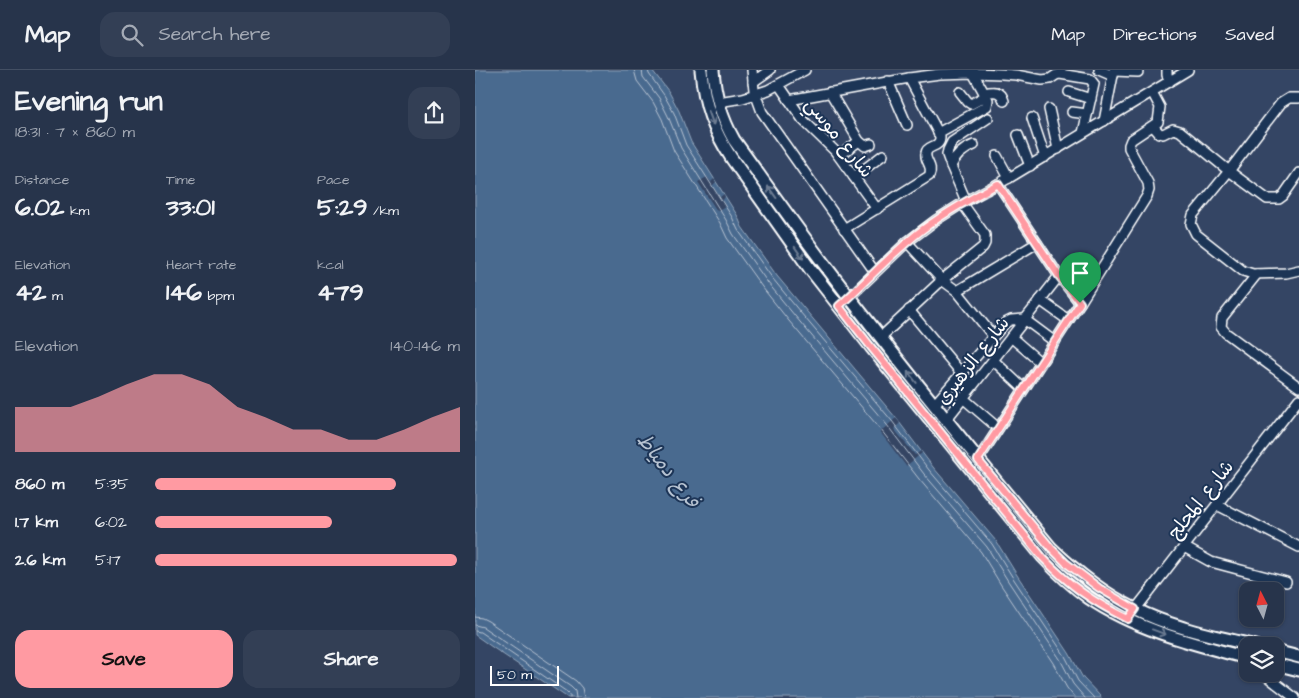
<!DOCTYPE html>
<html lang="en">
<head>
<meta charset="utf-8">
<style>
	:root { --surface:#27344b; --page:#333f55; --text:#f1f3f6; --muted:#a4aab5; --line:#434f63; --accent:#ff9aa2 }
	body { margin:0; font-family:"Architects Daughter","Playpen Sans Arabic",sans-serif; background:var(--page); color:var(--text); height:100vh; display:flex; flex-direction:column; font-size:19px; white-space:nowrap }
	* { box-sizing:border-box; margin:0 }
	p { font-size:16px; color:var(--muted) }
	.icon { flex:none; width:28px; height:28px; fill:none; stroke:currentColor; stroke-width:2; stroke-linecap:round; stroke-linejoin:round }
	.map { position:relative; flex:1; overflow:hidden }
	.sheet { display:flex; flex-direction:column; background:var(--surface); width:475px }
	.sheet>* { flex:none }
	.needle { width:32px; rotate:354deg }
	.tools { position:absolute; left:764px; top:512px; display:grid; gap:10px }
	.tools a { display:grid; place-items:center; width:45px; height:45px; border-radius:10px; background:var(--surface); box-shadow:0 1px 4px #0004,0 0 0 1px var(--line); font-size:25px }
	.scale { position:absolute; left:15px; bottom:12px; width:69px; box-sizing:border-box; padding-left:5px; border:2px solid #fff; border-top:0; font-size:14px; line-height:18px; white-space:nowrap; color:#fff; -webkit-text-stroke:4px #1d3557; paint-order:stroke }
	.pin { position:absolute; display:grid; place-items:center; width:42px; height:42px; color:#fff; margin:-51px -21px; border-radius:50% 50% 50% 0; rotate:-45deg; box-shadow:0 0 5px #0007 }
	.pin .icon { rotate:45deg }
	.round { display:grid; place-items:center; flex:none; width:52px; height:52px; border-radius:15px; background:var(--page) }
	.summary { display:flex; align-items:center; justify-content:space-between; height:85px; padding:0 15px }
	h1 { font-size:28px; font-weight:800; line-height:38px }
	.metrics { display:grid; grid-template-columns:repeat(3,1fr); gap:8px; height:85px; padding:5px 15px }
	.metrics div { display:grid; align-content:center }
	.metrics b { font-size:25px; font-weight:800 }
	.metrics small { font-size:14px; font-weight:400 }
	.metrics p { font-size:14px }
	.chart { height:140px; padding:10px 15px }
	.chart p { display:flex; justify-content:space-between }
	.chart svg { width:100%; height:90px; margin-top:5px; fill:var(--accent); opacity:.7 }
	.primary-button { display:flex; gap:10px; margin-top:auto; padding:10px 15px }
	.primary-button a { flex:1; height:58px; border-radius:15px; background:var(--accent); color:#111; font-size:20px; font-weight:800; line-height:58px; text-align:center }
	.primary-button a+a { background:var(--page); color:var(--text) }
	ul { padding:0 15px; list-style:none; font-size:16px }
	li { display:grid; grid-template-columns:80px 60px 1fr; align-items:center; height:38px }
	li i { height:12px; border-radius:6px; background:var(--accent) }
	header { display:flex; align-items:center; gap:30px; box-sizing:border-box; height:70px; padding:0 25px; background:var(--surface); border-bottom:1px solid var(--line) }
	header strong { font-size:24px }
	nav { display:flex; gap:28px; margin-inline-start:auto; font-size:18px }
	.search { width:350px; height:45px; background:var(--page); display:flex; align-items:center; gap:12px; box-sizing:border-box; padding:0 18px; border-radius:15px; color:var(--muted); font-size:19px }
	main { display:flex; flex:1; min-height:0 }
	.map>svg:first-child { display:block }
	.water { fill:#4a6a8f; stroke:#92a6bc }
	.pier { fill:#344564 }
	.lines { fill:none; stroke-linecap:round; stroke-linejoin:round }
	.shore { stroke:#b7c3d2; stroke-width:1 }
	.minor-casing { stroke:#fff; stroke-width:12 }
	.major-casing { stroke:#fff; stroke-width:15 }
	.minor { stroke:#1d3557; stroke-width:9 }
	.major { stroke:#1d3557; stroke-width:11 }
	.oneway { stroke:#6c7c92 }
	.route-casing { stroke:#fff; stroke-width:10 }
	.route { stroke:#ff9aa2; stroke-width:6 }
	.labels { text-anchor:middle; stroke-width:4; stroke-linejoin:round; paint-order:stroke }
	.street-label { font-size:19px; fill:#fff; stroke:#1d3557 }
	.water-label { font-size:20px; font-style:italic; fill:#b7c3d2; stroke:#1d3557 }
</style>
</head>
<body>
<header>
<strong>Map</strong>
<div class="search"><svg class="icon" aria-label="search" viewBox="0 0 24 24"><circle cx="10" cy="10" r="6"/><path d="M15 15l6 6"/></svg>Search here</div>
<nav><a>Map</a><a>Directions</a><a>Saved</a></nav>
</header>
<main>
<section class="sheet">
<div class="summary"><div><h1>Evening run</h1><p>18:31 · 7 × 860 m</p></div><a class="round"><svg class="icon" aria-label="share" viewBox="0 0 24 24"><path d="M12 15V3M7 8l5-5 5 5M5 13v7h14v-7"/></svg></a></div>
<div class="metrics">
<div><p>Distance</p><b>6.02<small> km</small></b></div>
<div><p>Time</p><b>33:01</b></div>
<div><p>Pace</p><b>5:29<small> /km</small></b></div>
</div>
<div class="metrics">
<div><p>Elevation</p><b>42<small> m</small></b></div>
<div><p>Heart rate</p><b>146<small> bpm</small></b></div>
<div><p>kcal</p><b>479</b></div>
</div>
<div class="chart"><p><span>Elevation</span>140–146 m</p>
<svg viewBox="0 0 160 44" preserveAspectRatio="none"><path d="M0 44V22L10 22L20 22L30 17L40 11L50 6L60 6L70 11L80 22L90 27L100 33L110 33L120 38L130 38L140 33L150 27L160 22V44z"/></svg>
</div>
<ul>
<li><b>860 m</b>5:35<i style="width:79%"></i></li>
<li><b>1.7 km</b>6:02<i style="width:58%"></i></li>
<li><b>2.6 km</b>5:17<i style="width:99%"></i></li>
</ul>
<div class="primary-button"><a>Save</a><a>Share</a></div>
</section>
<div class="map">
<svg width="824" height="628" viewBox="0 0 824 628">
	<rect width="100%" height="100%" fill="#344564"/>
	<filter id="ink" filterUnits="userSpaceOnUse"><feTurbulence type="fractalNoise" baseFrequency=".02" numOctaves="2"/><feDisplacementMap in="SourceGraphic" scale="10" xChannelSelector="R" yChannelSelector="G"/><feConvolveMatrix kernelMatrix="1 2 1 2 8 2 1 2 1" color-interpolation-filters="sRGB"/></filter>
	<g filter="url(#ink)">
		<polygon class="water" points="0,0 177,0 194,22 204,41 216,72 262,145 267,157 302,206 421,348 458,397 521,471 542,505 594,583 608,608 627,628 93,628 17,577 0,565"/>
		<g class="pier">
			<polygon points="232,107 236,112 239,109 241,112 237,116 245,127 249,124 250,127 247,131 250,136 242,141 223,112"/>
			<polygon points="421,348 425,353 419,359 440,385 446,381 447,383 431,396 405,362"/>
		</g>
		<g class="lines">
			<g class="shore">
				<polyline points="159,0 162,11 178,32 187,49 199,81 245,153 252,168 287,217 314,251 406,360 444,409 506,482 526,515 578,593 592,618 600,628"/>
				<polyline points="167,0 168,7 184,28 193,46 206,78 251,150 258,164 293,213 320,246 412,355 449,404 512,477 533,511 585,589 598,614 610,628"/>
				<polyline points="173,0 174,4 189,25 199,43 211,75 257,147 263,160 298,209 325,242 417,351 454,400 517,474 538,508 590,586 603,611 619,628"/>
				<polyline points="0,547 7,548 13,551 101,611 107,618 109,628"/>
				<polyline points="0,555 8,557 96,617 100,621 101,628"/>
				<polyline points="0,561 5,562 92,622 95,625 95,628"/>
			</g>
			<g class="minor-casing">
				<g id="minor">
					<polyline points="277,0 279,20 287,42 400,202"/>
					<polyline points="624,0 638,6"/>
					<polyline points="692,0 692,5 695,11"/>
					<polyline points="639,1 663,2"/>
					<polyline points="413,11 432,55"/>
					<polyline points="278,12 295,0"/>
					<polyline points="304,15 328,50 360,81 402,139"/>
					<polyline points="355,22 384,71 390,76 396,74"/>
					<polyline points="485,22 493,32 496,34 511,26"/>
					<polyline points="594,22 616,29"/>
					<path d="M509 23C519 21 526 20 529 31"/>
					<polyline points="824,28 814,28 806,33 754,101 718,145 716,154 721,164 768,201 778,204 811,203 824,200"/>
					<polyline points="314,30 434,8 465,4 498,3 527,4 541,5 567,10 575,9 581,5 585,4 615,9 619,14 608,63"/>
					<polyline points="243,32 268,28 293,20 330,0"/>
					<polyline points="574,39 583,79"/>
					<polyline points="597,42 612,44"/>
					<polyline points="557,48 570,87"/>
					<polyline points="629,51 639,0"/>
					<polyline points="678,56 684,63 688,64 698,59 705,61 754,101 792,129 804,129 808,126 824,103"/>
					<polyline points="463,63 512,36 513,30 498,3"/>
					<polyline points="543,65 555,96"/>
					<polyline points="364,86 384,71"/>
					<polyline points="522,86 534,108"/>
					<path d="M476 96C481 85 488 79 499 75"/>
					<polyline points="379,107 408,85"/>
					<polyline points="523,114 584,206 605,233"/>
					<polyline points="491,131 476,96 472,85 473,80 477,72 513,48"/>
					<path d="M369 159 454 106C459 96 449 91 451 83 452 74 466 79 465 66L434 8"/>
					<polyline points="432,172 467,210 482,221 518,266"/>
					<polyline points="782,204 747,248 746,257 751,263 824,317"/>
					<polyline points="482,221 562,173"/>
					<polyline points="565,230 593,250"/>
					<polyline points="364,237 432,172 461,150 491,131 534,108 713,0"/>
					<polyline points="434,240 497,316"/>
					<polyline points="406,267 467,210 508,177 510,173 510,165 487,133"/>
					<polyline points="536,267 566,293"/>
					<polyline points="518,290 549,319"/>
					<polyline points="488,328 523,358"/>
					<polyline points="459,335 530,253 536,250 549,249 580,272"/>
					<polyline points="471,350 584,206"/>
					<polyline points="503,390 605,233 672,126 674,120 673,113 654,78 654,75 656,70 683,52 685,37 677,22"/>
					<polyline points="742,435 824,477"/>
					<polyline points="709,477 736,492 811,512"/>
					<polyline points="653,549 824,329"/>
					<polyline points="789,604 820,628"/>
				</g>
			</g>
			<g class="major-casing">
				<g id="major">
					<path d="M226 0C229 35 238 60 257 89L335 199 396 277 568 487C582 502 597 516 614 528 661 560 719 574 772 588"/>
					<path d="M238 0C240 26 246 47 259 70 288 110 316 150 346 190 420 288 498 383 576 478 601 502 629 524 660 539 697 558 740 566 781 576"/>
					<polyline points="800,581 824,587"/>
					<polyline points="800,594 824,600"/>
				</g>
			</g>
			<use href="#minor" class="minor"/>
			<use href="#major" class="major"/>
		</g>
		<defs><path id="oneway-shaft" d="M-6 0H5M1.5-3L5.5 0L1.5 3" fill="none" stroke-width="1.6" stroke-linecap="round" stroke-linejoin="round" transform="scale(1.25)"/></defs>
		<g class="oneway">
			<use href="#oneway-shaft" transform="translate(236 48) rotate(70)"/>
			<use href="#oneway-shaft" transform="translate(297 122) rotate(-126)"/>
			<use href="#oneway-shaft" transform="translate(324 183) rotate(55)"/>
			<use href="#oneway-shaft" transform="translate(437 307) rotate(-128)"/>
			<use href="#oneway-shaft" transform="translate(684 562) rotate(20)"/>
		</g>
	</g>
	<g class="lines" filter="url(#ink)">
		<g class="route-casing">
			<path id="route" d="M523 114 584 206 605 233 503 390 576 478 591 493 624 518 660 539 653 549C618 532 595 516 568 488L396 277 364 236C392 211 417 183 447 160 471 142 497 128 523 114Z"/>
		</g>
		<use href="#route" class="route"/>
	</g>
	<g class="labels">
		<g class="street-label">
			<text transform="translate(365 67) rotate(51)" y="7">شارع موسي</text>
			<text transform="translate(497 290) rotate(-52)" y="7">شارع الزهيري</text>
			<text transform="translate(725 429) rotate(-52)" y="7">شارع المحلج</text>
		</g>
		<g class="water-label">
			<text transform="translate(194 400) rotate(52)" y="7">فرع دمياط</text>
		</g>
	</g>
</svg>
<div class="tools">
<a><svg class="needle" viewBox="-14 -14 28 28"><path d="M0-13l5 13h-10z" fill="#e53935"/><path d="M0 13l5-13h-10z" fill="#a4aab5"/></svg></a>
<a><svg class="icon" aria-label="layers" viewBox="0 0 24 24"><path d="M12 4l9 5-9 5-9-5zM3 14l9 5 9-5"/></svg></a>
</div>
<div class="scale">50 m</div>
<div class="pin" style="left:605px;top:233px;background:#1e9e55"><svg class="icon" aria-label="arrive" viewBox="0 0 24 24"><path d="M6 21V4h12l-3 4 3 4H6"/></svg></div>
</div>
</main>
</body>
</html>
